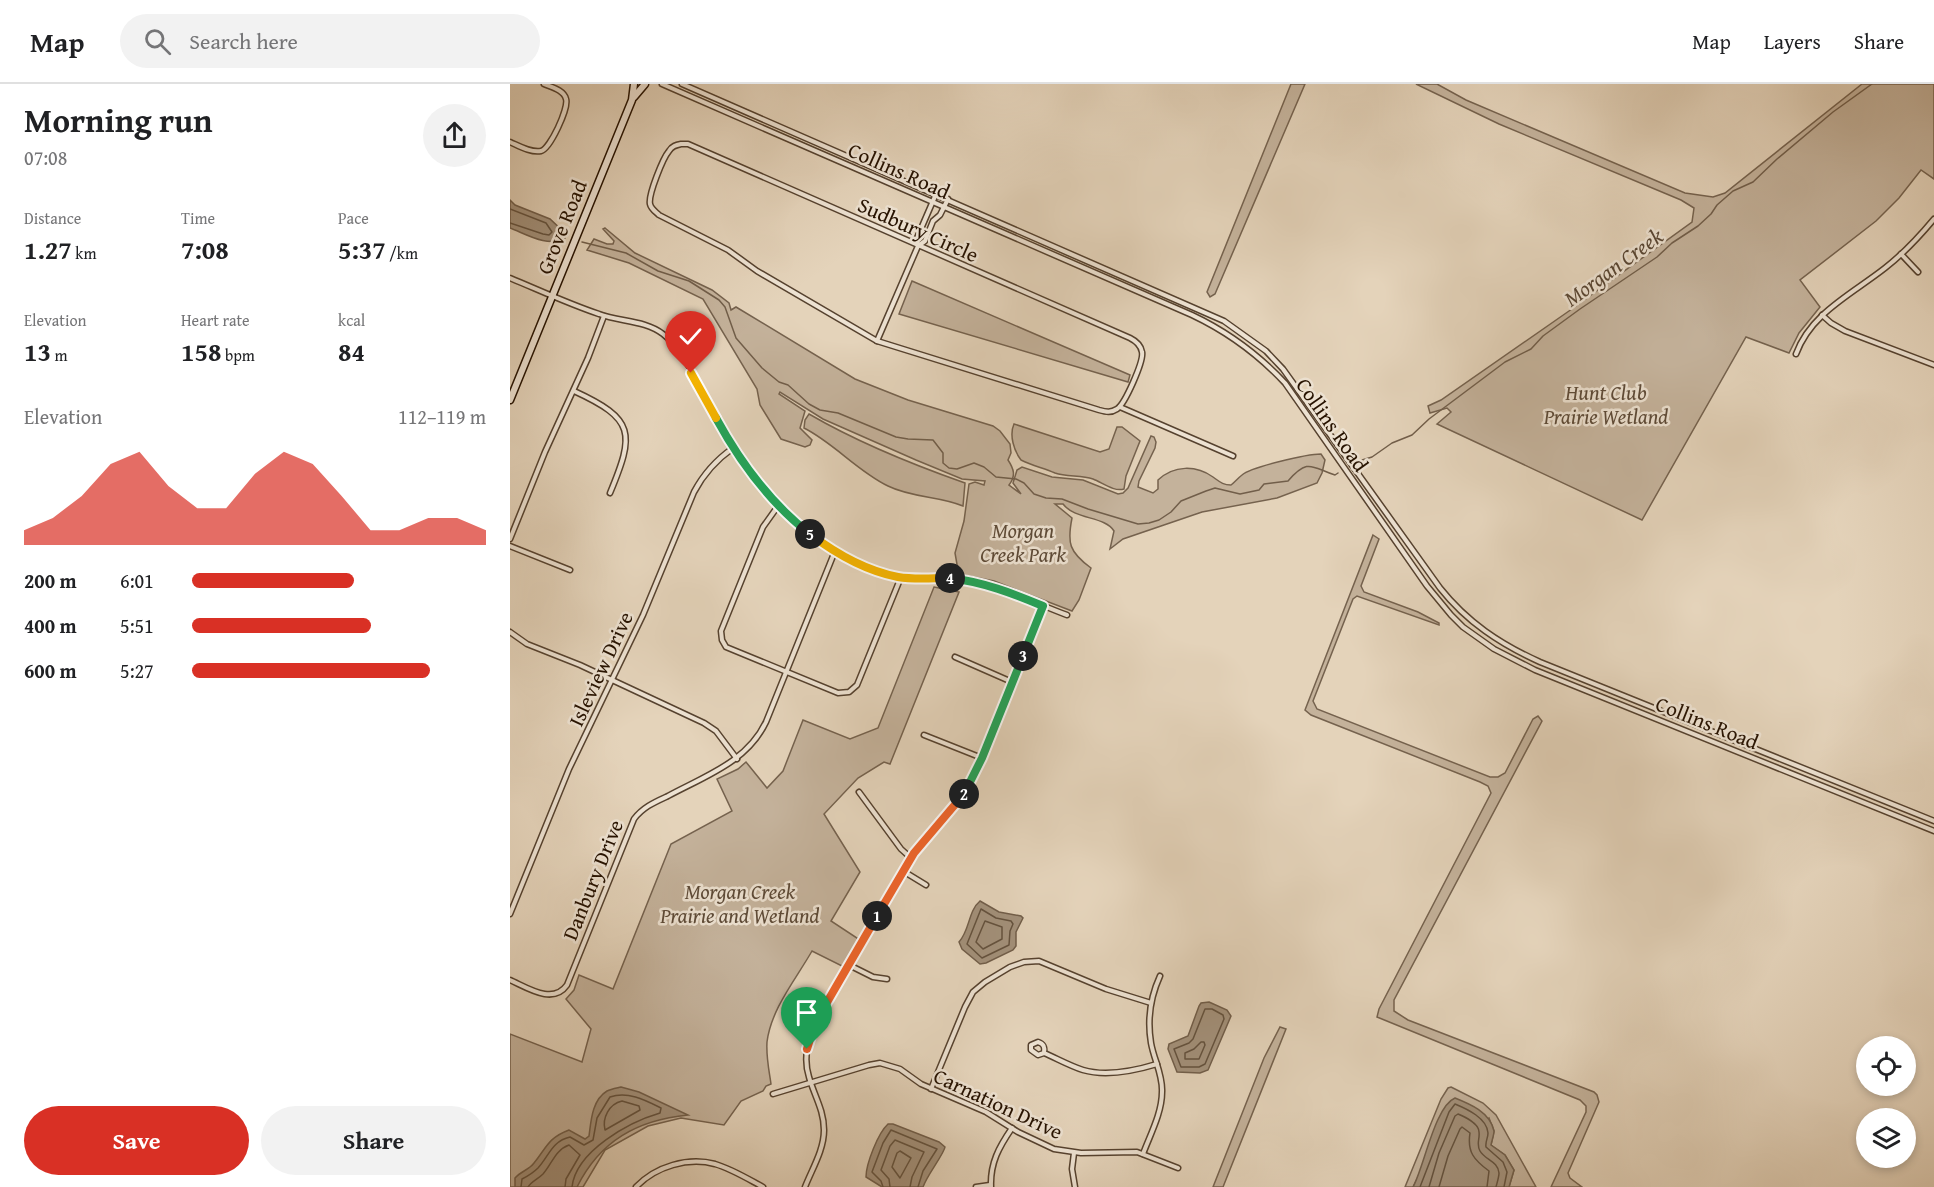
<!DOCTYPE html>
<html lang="en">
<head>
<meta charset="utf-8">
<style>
	:root { --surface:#fff; --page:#f2f2f2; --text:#202124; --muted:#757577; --line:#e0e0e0; --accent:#d93025 }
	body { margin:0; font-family:"Gentium Book Plus",serif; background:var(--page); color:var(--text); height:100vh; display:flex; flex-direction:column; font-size:22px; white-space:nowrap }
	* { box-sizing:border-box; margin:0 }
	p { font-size:20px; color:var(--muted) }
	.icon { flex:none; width:33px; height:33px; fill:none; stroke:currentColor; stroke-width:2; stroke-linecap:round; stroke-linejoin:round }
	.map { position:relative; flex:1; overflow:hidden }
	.details { display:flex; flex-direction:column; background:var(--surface); width:510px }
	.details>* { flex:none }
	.tools { position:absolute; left:1346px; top:952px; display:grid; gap:12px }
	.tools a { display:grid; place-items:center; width:60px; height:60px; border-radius:50%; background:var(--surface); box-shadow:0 3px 9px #0003; font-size:30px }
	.pin { position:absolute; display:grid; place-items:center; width:51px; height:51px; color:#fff; margin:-62px -26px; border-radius:50% 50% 50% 0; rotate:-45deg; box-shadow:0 0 6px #0007 }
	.pin .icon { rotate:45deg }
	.km { position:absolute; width:30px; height:30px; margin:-15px; border-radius:50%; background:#222; color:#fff; font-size:16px; line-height:30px; text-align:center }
	.round { display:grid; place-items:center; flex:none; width:63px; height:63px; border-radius:32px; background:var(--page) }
	.summary { display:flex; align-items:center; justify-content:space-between; height:102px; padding:0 24px }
	h1 { font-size:33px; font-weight:800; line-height:45px }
	.metrics { display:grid; grid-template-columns:repeat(3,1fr); gap:9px; height:102px; padding:6px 24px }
	.metrics div { display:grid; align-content:center }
	.metrics b { font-size:26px; font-weight:800 }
	.metrics small { font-size:16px; font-weight:400 }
	.metrics p { font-size:16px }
	.chart { height:168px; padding:12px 24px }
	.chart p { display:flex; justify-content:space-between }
	.chart svg { width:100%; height:108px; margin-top:6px; fill:var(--accent); opacity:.7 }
	.primary-button { display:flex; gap:12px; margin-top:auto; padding:12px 24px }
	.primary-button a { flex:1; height:69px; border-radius:36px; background:var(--accent); color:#fff; font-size:24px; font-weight:800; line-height:69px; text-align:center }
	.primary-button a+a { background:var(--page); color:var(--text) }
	ul { padding:0 24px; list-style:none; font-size:20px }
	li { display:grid; grid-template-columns:96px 72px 1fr; align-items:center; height:45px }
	li i { height:15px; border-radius:8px; background:var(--accent) }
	header { display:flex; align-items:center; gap:36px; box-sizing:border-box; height:84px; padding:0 30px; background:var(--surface); border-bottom:2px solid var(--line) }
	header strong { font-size:28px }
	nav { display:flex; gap:33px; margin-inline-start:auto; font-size:21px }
	.search { width:420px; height:54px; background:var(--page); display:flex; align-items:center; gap:15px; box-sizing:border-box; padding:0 21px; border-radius:33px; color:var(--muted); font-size:22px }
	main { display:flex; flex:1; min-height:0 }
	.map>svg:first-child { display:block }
	.green { fill:#c4b29b; stroke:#75624e; stroke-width:1.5 }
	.water { fill:#a3917b; stroke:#715e4a; stroke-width:1.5 }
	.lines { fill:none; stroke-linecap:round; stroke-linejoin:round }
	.shore { stroke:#64523e; stroke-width:1.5 }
	.stream { stroke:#715e4a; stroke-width:1.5 }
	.street-casing { stroke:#56422f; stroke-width:7 }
	.secondary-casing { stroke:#261201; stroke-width:9 }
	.street { stroke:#ede2d2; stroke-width:4 }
	.secondary { stroke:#ede2d2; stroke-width:6 }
	.split-1-casing { stroke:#fff; stroke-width:12 }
	.split-2-casing { stroke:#fff; stroke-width:12 }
	.split-3-casing { stroke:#fff; stroke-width:12 }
	.split-4-casing { stroke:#fff; stroke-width:12 }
	.split-5-casing { stroke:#fff; stroke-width:12 }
	.split-6-casing { stroke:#fff; stroke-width:12 }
	.split-7-casing { stroke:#fff; stroke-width:12 }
	.split-1 { stroke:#f0652b; stroke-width:8 }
	.split-2 { stroke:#f0652b; stroke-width:8 }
	.split-3 { stroke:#22a559; stroke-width:8 }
	.split-4 { stroke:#22a559; stroke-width:8 }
	.split-5 { stroke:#f5b400; stroke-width:8 }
	.split-6 { stroke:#22a559; stroke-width:8 }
	.split-7 { stroke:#f5b400; stroke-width:8 }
	.labels { text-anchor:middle; stroke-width:5; stroke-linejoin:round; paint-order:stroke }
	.street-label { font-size:21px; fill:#261201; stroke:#ede2d2 }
	.park-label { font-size:21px; font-style:italic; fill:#5d4a37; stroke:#ede2d2 }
	.water-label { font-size:22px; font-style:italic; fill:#584532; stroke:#ede2d2 }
</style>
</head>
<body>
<header>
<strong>Map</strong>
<div class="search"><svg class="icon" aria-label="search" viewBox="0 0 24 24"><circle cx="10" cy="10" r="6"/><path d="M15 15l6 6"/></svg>Search here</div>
<nav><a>Map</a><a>Layers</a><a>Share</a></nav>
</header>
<main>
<section class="details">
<div class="summary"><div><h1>Morning run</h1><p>07:08</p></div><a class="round"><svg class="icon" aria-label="share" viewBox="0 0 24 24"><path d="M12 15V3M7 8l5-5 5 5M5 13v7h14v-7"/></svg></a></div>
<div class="metrics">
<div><p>Distance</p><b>1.27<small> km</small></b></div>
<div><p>Time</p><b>7:08</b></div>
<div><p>Pace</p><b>5:37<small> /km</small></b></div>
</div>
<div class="metrics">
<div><p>Elevation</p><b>13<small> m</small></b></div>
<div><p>Heart rate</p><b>158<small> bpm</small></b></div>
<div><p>kcal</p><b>84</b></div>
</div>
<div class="chart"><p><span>Elevation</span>112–119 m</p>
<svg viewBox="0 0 160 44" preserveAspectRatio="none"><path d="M0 44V38L10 33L20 24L30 11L40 6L50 20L60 29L70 29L80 15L90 6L100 11L110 24L120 38L130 38L140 33L150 33L160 38V44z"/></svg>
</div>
<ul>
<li><b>200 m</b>6:01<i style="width:55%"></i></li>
<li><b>400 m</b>5:51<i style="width:61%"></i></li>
<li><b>600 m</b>5:27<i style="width:81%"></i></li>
</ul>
<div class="primary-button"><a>Save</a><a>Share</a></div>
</section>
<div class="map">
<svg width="1424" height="1103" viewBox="0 0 1424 1103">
	<rect width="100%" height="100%" fill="#e4d3ba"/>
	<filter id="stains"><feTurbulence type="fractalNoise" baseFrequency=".00333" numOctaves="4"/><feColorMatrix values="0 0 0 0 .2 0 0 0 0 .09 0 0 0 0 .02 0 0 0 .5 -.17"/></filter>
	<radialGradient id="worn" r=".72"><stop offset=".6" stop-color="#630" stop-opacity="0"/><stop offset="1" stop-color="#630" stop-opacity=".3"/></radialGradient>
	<g class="green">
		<polygon points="781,0 795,0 705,210 700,213 697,208"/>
		<polygon points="906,0 927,0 956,16 1175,109 1203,113 1215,109 1352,0 1424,0 1424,95 1411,86 1389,114 1366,137 1290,196 1310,223 1289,249 1279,269 1236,253 1132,436 927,340 941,328 937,324 920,329 918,322 931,316 1059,227 1182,138 1184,124 1171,116 989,40"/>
		<path d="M95 144 125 169 202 206 219 219 221 226 226 223 345 295 398 316 483 342 490 347 500 360 501 369 498 376C504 385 506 392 499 401L511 410 503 399 507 386 512 383 542 393 573 396 608 410 613 409 618 404 641 352 644 353 646 358 645 364 629 397 628 403 643 409 648 405V396C664 381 686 381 703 393 710 398 713 401 721 401 725 398 728 394 732 391 741 383 797 370 811 370L815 376 812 389 807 399 767 414 692 428 613 455 600 465 604 447C595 432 565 436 553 420H545L562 434C557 459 559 468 581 484L569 516 562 527 484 497 444 489 448 486 445 469 454 437 459 400 465 398 474 401 475 397 452 395 406 376 313 335 270 308 269 310 295 327 290 344 302 356 300 361 295 363 271 355 250 321 247 305 193 215 119 179 77 166 84 155 97 160H103L104 157 93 145Z"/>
		<polygon points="402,197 620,291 618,298 389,230"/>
		<path d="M299 330C347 358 401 380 455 399L453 422C430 412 402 414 378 402 347 387 324 359 294 344L295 336Z"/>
		<path d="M504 340 590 368 599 365 607 343H612L630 357 616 392 614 405C604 408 593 399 583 395 571 391 557 393 545 389 534 384 523 382 511 376 504 367 499 351 504 340Z"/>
		<polygon points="863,451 869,455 851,502 854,508 908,528 929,539 929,541 847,512 843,515 803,617 807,625 980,693 988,693 995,689 1023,635 1028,632 1032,637 884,916 884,927 898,936 1084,1008 1087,1011 1089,1018 1058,1089 1060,1094 1072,1103 1041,1103 1076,1028 1076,1022 1070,1016 867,933 869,925 981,709 978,702 970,698 801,631 795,626"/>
		<path d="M424 503 449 508 380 680 374 678 348 694 314 730 350 788 321 837 350 856 334 883 302 867C286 895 261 925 257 958 256 973 259 986 261 1000L256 1002 253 1007 231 1017 214 1041 171 1034 138 1042 95 1066 73 1103H0V950L72 978 81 945 56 915 64 906 69 891 103 905 161 760 222 727 207 695 228 685 236 678 257 704 273 687 293 636 340 655 368 644Z"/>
		<polygon points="770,943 776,945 713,1103 703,1103 754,974"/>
		<polygon points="941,1003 973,1019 986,1031 1026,1103 999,1103 1004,1086 995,1071 981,1061 984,1047 979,1034 909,1091 903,1103 895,1103 931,1015 938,1004"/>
	</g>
	<g class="water">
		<path d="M0 116 5 121 40 135 56 150 55 154C38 164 16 150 0 144Z"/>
		<path d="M470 817 489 828 511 832 513 834 506 848V862L503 866 476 879 470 880 452 865 449 858C460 846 458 827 470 817Z"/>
		<polygon points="699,918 717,926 721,932 698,986 690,989 667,988 658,965 659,960 678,952 689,922 691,919"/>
		<path d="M111 1003 129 1008 178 1031C127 1036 90 1057 67 1103H5V1094C11 1087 19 1086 24 1079 37 1063 38 1054 59 1046L75 1055 79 1052C81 1037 82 1016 97 1007 101 1005 107 1004 111 1003Z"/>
		<path d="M945 1014C960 1020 980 1028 984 1047 984 1051 982 1056 981 1061L995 1071 1004 1086 999 1103H903C914 1083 925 1022 945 1014Z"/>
		<path d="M378 1040H383L429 1058 435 1063C434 1070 417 1091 413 1103H372L356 1093C356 1080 368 1049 378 1040Z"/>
	</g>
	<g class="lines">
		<g class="shore">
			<polyline points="0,125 36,139 42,148 39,151 33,150 0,139"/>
			<polygon points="471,825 486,834 501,837 503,840 500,847 499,861 472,874 457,860"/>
			<polygon points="475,837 492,843 492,855 473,865 466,858"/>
			<polygon points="695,925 702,925 713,931 714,935 695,980 689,983 671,983 664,965 679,959 683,955"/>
			<polygon points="691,958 694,958 695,961 689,975 675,975 675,969 684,965"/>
			<path d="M112 1017 129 1022 130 1026 95 1046C92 1034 99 1020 112 1017Z"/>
			<polygon points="390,1067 401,1074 390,1094 382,1083 387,1069"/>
			<path d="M11 1103 12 1095C18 1092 23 1089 28 1084 39 1072 42 1057 60 1053L74 1061 83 1056 87 1034 100 1013C118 1007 135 1016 151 1024L150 1029C119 1038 66 1067 62 1103"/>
			<path d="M18 1103C21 1098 28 1095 33 1090 42 1080 45 1066 59 1061L70 1071 56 1095 55 1103"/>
			<polyline points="373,1103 371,1097 362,1088 373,1059 381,1046 427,1065 413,1087 408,1103"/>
			<polyline points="380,1103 379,1095 371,1086 380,1062 385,1056 414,1068 402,1093 400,1103"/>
			<path d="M910 1103 939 1028 945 1020C957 1025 977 1034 978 1049 978 1054 975 1058 976 1063L993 1078 997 1088 994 1103"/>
			<path d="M919 1103 929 1069 945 1032 948 1030C955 1033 969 1039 969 1048 970 1055 966 1060 970 1067 975 1076 988 1077 989 1089 989 1093 987 1099 986 1103"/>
			<path d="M929 1103 938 1072 950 1045 952 1043 960 1049C957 1068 964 1076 979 1087L977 1103"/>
		</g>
		<g class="stream">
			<path d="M72 158 116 169 148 187 179 197 209 216 215 223 226 254 252 284 269 298 278 301 299 320 310 326 328 329 386 353 398 355 423 356 433 369V379L439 384 447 385 464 379 474 383 486 393 506 395 514 399 524 410 536 414 552 415 578 425 628 440 639 439 649 436 661 428 671 417 696 407 705 404 730 410 749 406 754 400 778 397C799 373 802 384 825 391L828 389"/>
			<polyline points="852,376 862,373 882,359 902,351 919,335 995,278 1021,265 1033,252 1070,225 1147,173 1162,159 1188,142 1201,130 1207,121 1223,107 1243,98 1267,75 1323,28 1362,0"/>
		</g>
		<g class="street-casing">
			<g id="street">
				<path d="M152 0 682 231C718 248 747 269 775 299L917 502 941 531 953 543 984 565 1025 586 1424 747"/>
				<path d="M172 0 714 237 756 267 773 285 930 504C957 538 990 560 1030 578L1424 737"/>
				<path d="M0 58C9 62 21 69 31 67 40 65 59 24 56 15 54 6 41 3 34 0"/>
				<path d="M171 60H178L620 254C626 257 631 262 632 268 634 277 615 320 607 325 601 329 596 328 589 326L367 257 247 187 218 166 149 131C146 128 141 125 140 120 138 111 153 74 159 67 162 62 166 61 171 60Z"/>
				<polyline points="408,162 407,154 426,110"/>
				<polyline points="1391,170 1408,188"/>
				<path d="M0 194C29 206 59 220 89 230 110 238 135 236 153 250 175 267 187 299 200 323 227 372 257 421 304 453 330 471 362 491 395 494 419 496 443 493 467 498 498 505 527 520 557 531"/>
				<polyline points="1312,231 1321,239 1335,247 1424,281"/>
				<polyline points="367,257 408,162 415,157 423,137 430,131 438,115"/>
				<path d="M1286 270C1301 229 1342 210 1375 184 1393 170 1409 153 1424 135"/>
				<path d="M64 307C125 335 125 349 100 409"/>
				<polyline points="610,323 723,372"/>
				<polyline points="268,422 253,443 211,547 212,556 216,563 328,609 339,608 347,601 391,493"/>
				<polyline points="0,455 35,368 78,274 94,232"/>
				<polyline points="0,462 60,486"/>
				<polyline points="0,548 17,560 70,581 194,639 206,647 227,675"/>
				<polyline points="445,573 502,598"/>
				<polyline points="414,651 472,674"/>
				<polyline points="349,708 391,765 401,774"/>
				<polyline points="393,787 416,801"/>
				<path d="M0 830 59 685 133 531 184 408C194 389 206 376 223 364"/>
				<polyline points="339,881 363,893 377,895"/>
				<path d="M0 896C18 904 43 921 57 901L124 735C133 723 145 718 158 712 195 692 237 678 256 638L325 467"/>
				<path d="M534 969C535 963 534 960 528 958L521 961V966L528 971 534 969C546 974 560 982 573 986 597 993 624 987 647 980"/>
				<polyline points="421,1005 455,923 463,908 475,898 500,883 514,878 529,877 596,905 641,919"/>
				<polyline points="263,1010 359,981 370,979 390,985 411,1000 476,1028 508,1048 544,1065 571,1069 627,1068 668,1084"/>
				<polyline points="564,1069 562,1085 565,1103"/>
				<path d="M633 1070C640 1051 652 1029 652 1008 653 991 644 976 641 959 637 935 640 914 650 892"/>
				<path d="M126 1103C146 1082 178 1073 205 1080 222 1085 238 1095 253 1103"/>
				<path d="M295 1103C302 1085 314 1066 314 1046 314 1026 304 1011 299 993 293 974 298 956 305 939L404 769 444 724 458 704 533 522"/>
				<polyline points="466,1103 480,1101"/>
				<path d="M481 1103C480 1079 489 1063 502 1044"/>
			</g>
		</g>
		<g class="secondary-casing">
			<g id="secondary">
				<polyline points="124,13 135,0"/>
				<polyline points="0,316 122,16 124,0"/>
			</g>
		</g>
		<use href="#street" class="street"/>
		<use href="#secondary" class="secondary"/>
	</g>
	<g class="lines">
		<g class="split-1-casing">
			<polyline id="split-1" points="297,965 305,939 367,832"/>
		</g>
		<g class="split-2-casing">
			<polyline id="split-2" points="367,832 404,769 454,710"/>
		</g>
		<g class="split-3-casing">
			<polyline id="split-3" points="454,710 472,674 513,572"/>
		</g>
		<g class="split-4-casing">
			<path id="split-4" d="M440 494C473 498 502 509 533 522L513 572"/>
		</g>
		<g class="split-5-casing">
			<path id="split-5" d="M300 450C325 469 357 487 388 493 405 496 423 494 440 494"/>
		</g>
		<g class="split-6-casing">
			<path id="split-6" d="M206 334C230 378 260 419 300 450"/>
		</g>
		<g class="split-7-casing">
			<polyline id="split-7" points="181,289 206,334"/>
		</g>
		<use href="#split-1" class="split-1"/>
		<use href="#split-2" class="split-2"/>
		<use href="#split-3" class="split-3"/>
		<use href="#split-4" class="split-4"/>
		<use href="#split-5" class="split-5"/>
		<use href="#split-6" class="split-6"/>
		<use href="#split-7" class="split-7"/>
	</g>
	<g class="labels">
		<g class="street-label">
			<text transform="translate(389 87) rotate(24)" y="7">Collins Road</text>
			<text transform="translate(52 143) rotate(-68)" y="7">Grove Road</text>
			<text transform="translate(408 146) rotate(24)" y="7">Sudbury Circle</text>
			<text transform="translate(822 341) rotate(55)" y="7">Collins Road</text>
			<text transform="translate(91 585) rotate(-65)" y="7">Isleview Drive</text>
			<text transform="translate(1197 639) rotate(22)" y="7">Collins Road</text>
			<text transform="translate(83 796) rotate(-68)" y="7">Danbury Drive</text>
			<text transform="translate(488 1020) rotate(25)" y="7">Carnation Drive</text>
		</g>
		<g class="park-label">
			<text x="1096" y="316">Hunt Club<tspan x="1096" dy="24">Prairie Wetland</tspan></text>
			<text x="513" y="454">Morgan<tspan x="513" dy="24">Creek Park</tspan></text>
			<text x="230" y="815">Morgan Creek<tspan x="230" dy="24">Prairie and Wetland</tspan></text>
		</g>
		<g class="water-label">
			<text transform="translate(1103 183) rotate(-36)" y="8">Morgan Creek</text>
		</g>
	</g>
	<rect width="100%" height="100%" filter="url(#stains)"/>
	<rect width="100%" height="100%" fill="url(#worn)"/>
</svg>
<div class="tools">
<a><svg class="icon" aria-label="locate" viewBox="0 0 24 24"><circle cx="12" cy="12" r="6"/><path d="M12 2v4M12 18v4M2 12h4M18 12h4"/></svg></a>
<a><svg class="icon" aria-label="layers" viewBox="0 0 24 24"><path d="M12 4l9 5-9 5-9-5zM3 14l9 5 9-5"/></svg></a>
</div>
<div class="pin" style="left:297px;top:965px;background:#1e9e55"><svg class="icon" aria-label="arrive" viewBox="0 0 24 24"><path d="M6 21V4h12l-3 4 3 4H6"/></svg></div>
<div class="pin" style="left:181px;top:289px;background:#d93025"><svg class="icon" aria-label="check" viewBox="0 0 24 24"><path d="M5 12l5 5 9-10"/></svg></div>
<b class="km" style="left:367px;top:832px">1</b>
<b class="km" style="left:454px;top:710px">2</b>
<b class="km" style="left:513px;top:572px">3</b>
<b class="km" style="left:440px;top:494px">4</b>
<b class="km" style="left:300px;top:450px">5</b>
</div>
</main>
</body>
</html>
